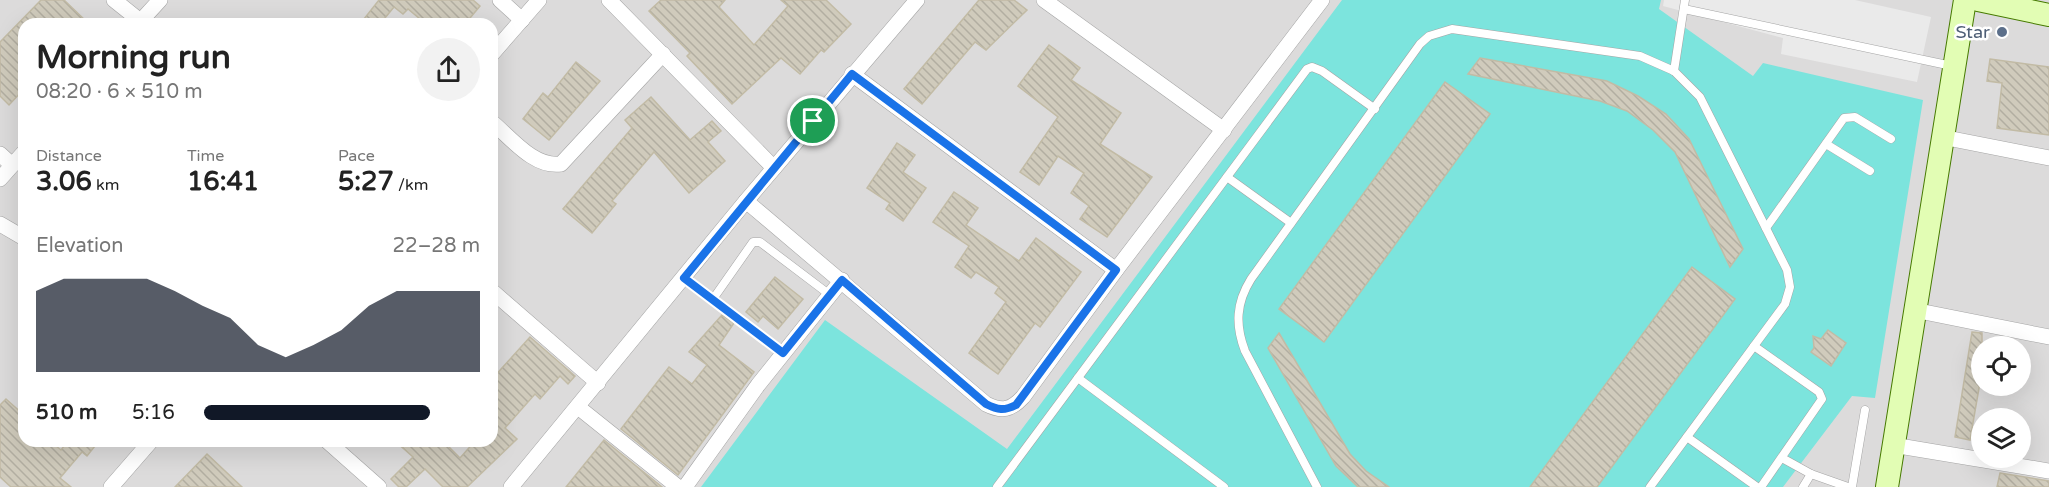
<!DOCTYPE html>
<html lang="en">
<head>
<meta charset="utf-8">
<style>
	:root { --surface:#fff; --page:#f2f2f2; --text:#222; --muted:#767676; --accent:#111827 }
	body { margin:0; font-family:"Varela Round",sans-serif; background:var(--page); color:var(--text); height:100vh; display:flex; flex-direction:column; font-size:22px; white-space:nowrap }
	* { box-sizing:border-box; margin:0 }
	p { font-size:20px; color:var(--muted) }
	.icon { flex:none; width:33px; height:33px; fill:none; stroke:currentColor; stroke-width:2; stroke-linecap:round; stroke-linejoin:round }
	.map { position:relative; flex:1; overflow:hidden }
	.details { position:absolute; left:18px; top:18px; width:480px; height:429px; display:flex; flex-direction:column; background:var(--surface); border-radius:18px; box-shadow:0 6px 24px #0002 }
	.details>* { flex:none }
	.controls { position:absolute; left:1971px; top:336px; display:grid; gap:12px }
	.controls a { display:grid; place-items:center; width:60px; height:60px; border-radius:50%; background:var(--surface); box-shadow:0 6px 24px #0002; font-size:30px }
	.pin { position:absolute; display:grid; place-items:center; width:51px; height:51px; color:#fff; margin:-26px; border:3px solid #fff; border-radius:50%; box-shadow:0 2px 6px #0007 }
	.round { display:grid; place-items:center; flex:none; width:63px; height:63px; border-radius:32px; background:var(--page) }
	.overview { display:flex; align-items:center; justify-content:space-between; height:102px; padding:0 18px }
	h1 { font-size:33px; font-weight:700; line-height:45px }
	.metrics { display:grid; grid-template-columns:repeat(3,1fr); gap:9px; height:102px; padding:6px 18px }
	.metrics div { display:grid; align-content:center }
	.metrics b { font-size:26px; font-weight:700 }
	.metrics small { font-size:16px; font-weight:400 }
	.metrics p { font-size:16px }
	.chart { height:168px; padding:12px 18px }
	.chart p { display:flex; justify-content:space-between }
	.chart svg { width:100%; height:108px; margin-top:6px; fill:var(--accent); opacity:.7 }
	ul { padding:0 18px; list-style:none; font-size:20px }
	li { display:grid; grid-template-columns:96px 72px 1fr; align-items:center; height:45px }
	li i { height:15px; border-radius:8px; background:var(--accent) }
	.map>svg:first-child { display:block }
	.residential { fill:#dcdbdb; fill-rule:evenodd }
	.pitch { fill:#7ce4dd }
	.parking { fill:#eaeaea }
	.building { fill:url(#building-back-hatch); stroke:#c2bba5; stroke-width:1.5 }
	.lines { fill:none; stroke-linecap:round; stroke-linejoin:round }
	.lane-casing { stroke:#a5a5a5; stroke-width:9 }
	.street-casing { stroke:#a5a5a5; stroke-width:16 }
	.secondary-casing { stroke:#467a00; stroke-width:24 }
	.lane { stroke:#fff; stroke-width:8 }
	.street { stroke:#fff; stroke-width:15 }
	.secondary { stroke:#e2fdb4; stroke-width:22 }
	.route-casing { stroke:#fff; stroke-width:12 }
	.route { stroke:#1a73e8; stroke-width:8 }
	.service-dot { fill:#5c6f8a; stroke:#fff; stroke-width:2 }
	.labels { text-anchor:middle; stroke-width:5; stroke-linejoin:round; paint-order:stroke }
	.service-label { font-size:18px; fill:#4e5e75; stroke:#fff; text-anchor:end }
</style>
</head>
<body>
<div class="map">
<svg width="2049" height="487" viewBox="0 0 2049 487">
	<defs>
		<pattern id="building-back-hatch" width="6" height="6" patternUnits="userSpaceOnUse" patternTransform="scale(1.5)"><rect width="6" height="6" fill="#d0cbbc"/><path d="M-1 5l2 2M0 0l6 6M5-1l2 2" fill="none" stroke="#b2aea1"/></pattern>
	</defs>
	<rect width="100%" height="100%" fill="#f0efe3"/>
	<path class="residential" d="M0 0H2049V487H0ZM24 24H492V441H24ZM1982 346H2020V386H1982ZM1982 418H2020V458H1982Z"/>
	<polygon class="pitch" points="1342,0 1661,0 1659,9 1753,76 1763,63 1923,100 1875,398 1852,396 1783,487 701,487 825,320 1007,449"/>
	<polygon class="parking" points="1664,0 1855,0 1931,17 1917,82 1781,54 1783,38 1663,6"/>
	<g class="building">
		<polygon points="41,0 64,0 89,24 24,24 24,89 9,105 0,96 0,42"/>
		<polygon points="379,0 473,0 480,6 465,24 426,24 408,9 403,14 394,7 380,24 360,24"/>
		<polygon points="661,0 725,0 719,7 754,45 788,6 781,0 826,0 851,24 824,52 821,50 800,74 781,58 732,104 687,56 690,53 649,11"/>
		<polygon points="979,0 1014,0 1027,10 986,50 975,42 922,104 904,89"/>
		<polygon points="1049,45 1080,68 1071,80 1121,113 1100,144 1152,177 1107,237 1080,219 1089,206 1071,193 1084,173 1058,156 1039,185 1020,172 1058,117 1018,86"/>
		<polygon points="1480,58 1607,81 1638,96 1666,114 1689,139 1743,249 1730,267 1675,152 1653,130 1627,111 1600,101 1468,74"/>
		<polygon points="1990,59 2049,67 2049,135 1997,128 2002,83 1987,81"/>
		<polygon points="576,62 600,81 549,140 523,119 543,93 548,97"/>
		<polygon points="1445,82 1490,114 1324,342 1279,309"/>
		<polygon points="651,97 690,140 712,121 721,131 708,142 725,161 689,193 654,152 612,201 616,204 592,233 563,209 632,128 625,120"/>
		<polygon points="897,143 915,155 903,172 926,188 903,221 886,209 890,203 867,188"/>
		<polygon points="954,192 978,208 966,225 1019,261 1036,238 1081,272 1040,327 1035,323 998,374 969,353 1006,302 995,293 999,287 976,272 971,278 955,267 969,246 933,222"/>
		<polygon points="1692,267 1735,299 1597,487 1530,487"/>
		<polygon points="775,277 803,299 778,329 763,316 758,322 746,312"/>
		<polygon points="722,315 734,323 719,345 754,372 678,475 621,429 669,367 692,384 707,365 689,352"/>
		<polygon points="1828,330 1846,343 1831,366 1811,352 1814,348 1813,336 1821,339"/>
		<polygon points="1972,332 1982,333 1982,371 1970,440 1955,437"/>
		<polygon points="1279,333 1350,454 1366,471 1389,487 1358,487 1336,466 1268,348"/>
		<polygon points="530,337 575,376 568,384 560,376 540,399 535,394 505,428 517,439 467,487 443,487 425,469 406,487 399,487 391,479 413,457 395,441 443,441 460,458 475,441 492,441 492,379"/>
		<polygon points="6,399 24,415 24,441 50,441 61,450 68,441 99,441 87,456 82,452 60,478 71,487 11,487 0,477 0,405"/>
		<polygon points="604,440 662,487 566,487"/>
		<polygon points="207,454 242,487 175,487"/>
		<polygon points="2000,473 2049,481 2049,487 1997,487"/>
	</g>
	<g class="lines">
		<g class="lane-casing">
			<g id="lane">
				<polyline points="1684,9 1952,66"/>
				<polyline points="1674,71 1685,0"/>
				<polyline points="1826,144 1870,171"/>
				<polyline points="1227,177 1291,223"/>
				<polyline points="1766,228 1844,118 1855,117 1891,139"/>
				<polyline points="684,278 783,353"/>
				<polyline points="713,299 753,242 760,242 830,295"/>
				<polyline points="1754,346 1819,392 1822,399 1761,487"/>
				<polyline points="1078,378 1224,487"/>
				<polyline points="1687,437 1757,487"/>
				<polyline points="1782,458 1811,474 1848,487"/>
				<polyline points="997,487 1307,69 1312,67 1322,71 1375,109"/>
				<path d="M1317 487 1245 351C1235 325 1236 303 1251 279L1420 44 1429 36 1452 29 1640 56 1674 71 1700 97 1787 270 1790 287 1785 304 1650 487"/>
				<polyline points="1803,487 1811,474"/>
				<polyline points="1852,487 1865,410"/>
			</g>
		</g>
		<g class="street-casing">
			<g id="street">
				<polyline points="114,0 144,24"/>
				<polyline points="500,0 522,20"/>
				<polyline points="609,0 774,168"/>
				<polyline points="1044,0 1224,130"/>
				<polyline points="138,24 160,0"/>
				<polyline points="492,54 539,0"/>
				<polyline points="852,74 1116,270"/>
				<path d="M492 122C511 138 534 168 561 164L663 54"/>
				<polyline points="1942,137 2049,158"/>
				<polyline points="0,154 12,165"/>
				<polyline points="0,179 24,152"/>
				<path d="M746 201 986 404C1002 412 1011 410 1023 397L1116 270 1322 0"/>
				<polyline points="0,224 24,238"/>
				<polyline points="492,291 598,383"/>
				<polyline points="1914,310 2049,337"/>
				<polyline points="578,407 678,487"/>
				<polyline points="327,441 379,487"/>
				<polyline points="1893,445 2049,471"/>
				<polyline points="111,487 151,441"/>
				<polyline points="511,487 746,201 917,0"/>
				<polyline points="685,487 758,385 842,280"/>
			</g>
		</g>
		<g class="secondary-casing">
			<g id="secondary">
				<polyline points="1978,0 2049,15"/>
				<polyline points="1887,487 1965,0"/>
			</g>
		</g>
		<use href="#lane" class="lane"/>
		<use href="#street" class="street"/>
		<use href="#secondary" class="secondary"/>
	</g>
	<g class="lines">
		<g class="route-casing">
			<path id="route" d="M852 74 1116 270 1016 405C1004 411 998 410 986 404L842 280 783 353 684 278Z"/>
		</g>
		<use href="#route" class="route"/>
	</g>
	<circle class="service-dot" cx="2002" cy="32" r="6"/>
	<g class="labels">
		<g class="service-label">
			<text x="1990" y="38">Star</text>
		</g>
	</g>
</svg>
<div class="controls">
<a><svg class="icon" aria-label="locate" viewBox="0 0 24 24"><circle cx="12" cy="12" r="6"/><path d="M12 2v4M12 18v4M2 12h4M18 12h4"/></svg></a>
<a><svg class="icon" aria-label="layers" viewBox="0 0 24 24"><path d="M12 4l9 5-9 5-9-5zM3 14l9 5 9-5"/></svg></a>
</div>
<div class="pin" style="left:813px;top:121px;background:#1e9e55"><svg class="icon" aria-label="arrive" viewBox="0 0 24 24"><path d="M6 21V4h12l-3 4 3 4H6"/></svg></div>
<section class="details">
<div class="overview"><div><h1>Morning run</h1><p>08:20 · 6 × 510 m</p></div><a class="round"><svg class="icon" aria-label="share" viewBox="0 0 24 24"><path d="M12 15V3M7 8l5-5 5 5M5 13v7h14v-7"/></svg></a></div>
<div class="metrics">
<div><p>Distance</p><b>3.06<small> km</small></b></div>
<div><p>Time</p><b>16:41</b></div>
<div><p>Pace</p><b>5:27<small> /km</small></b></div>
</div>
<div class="chart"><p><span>Elevation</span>22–28 m</p>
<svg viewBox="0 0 160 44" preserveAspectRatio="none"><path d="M0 44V11L10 6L20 6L30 6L40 6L50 11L60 17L70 22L80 33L90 38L100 33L110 27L120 17L130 11L140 11L150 11L160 11V44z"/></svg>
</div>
<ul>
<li><b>510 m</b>5:16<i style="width:82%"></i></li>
</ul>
</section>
</div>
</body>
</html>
